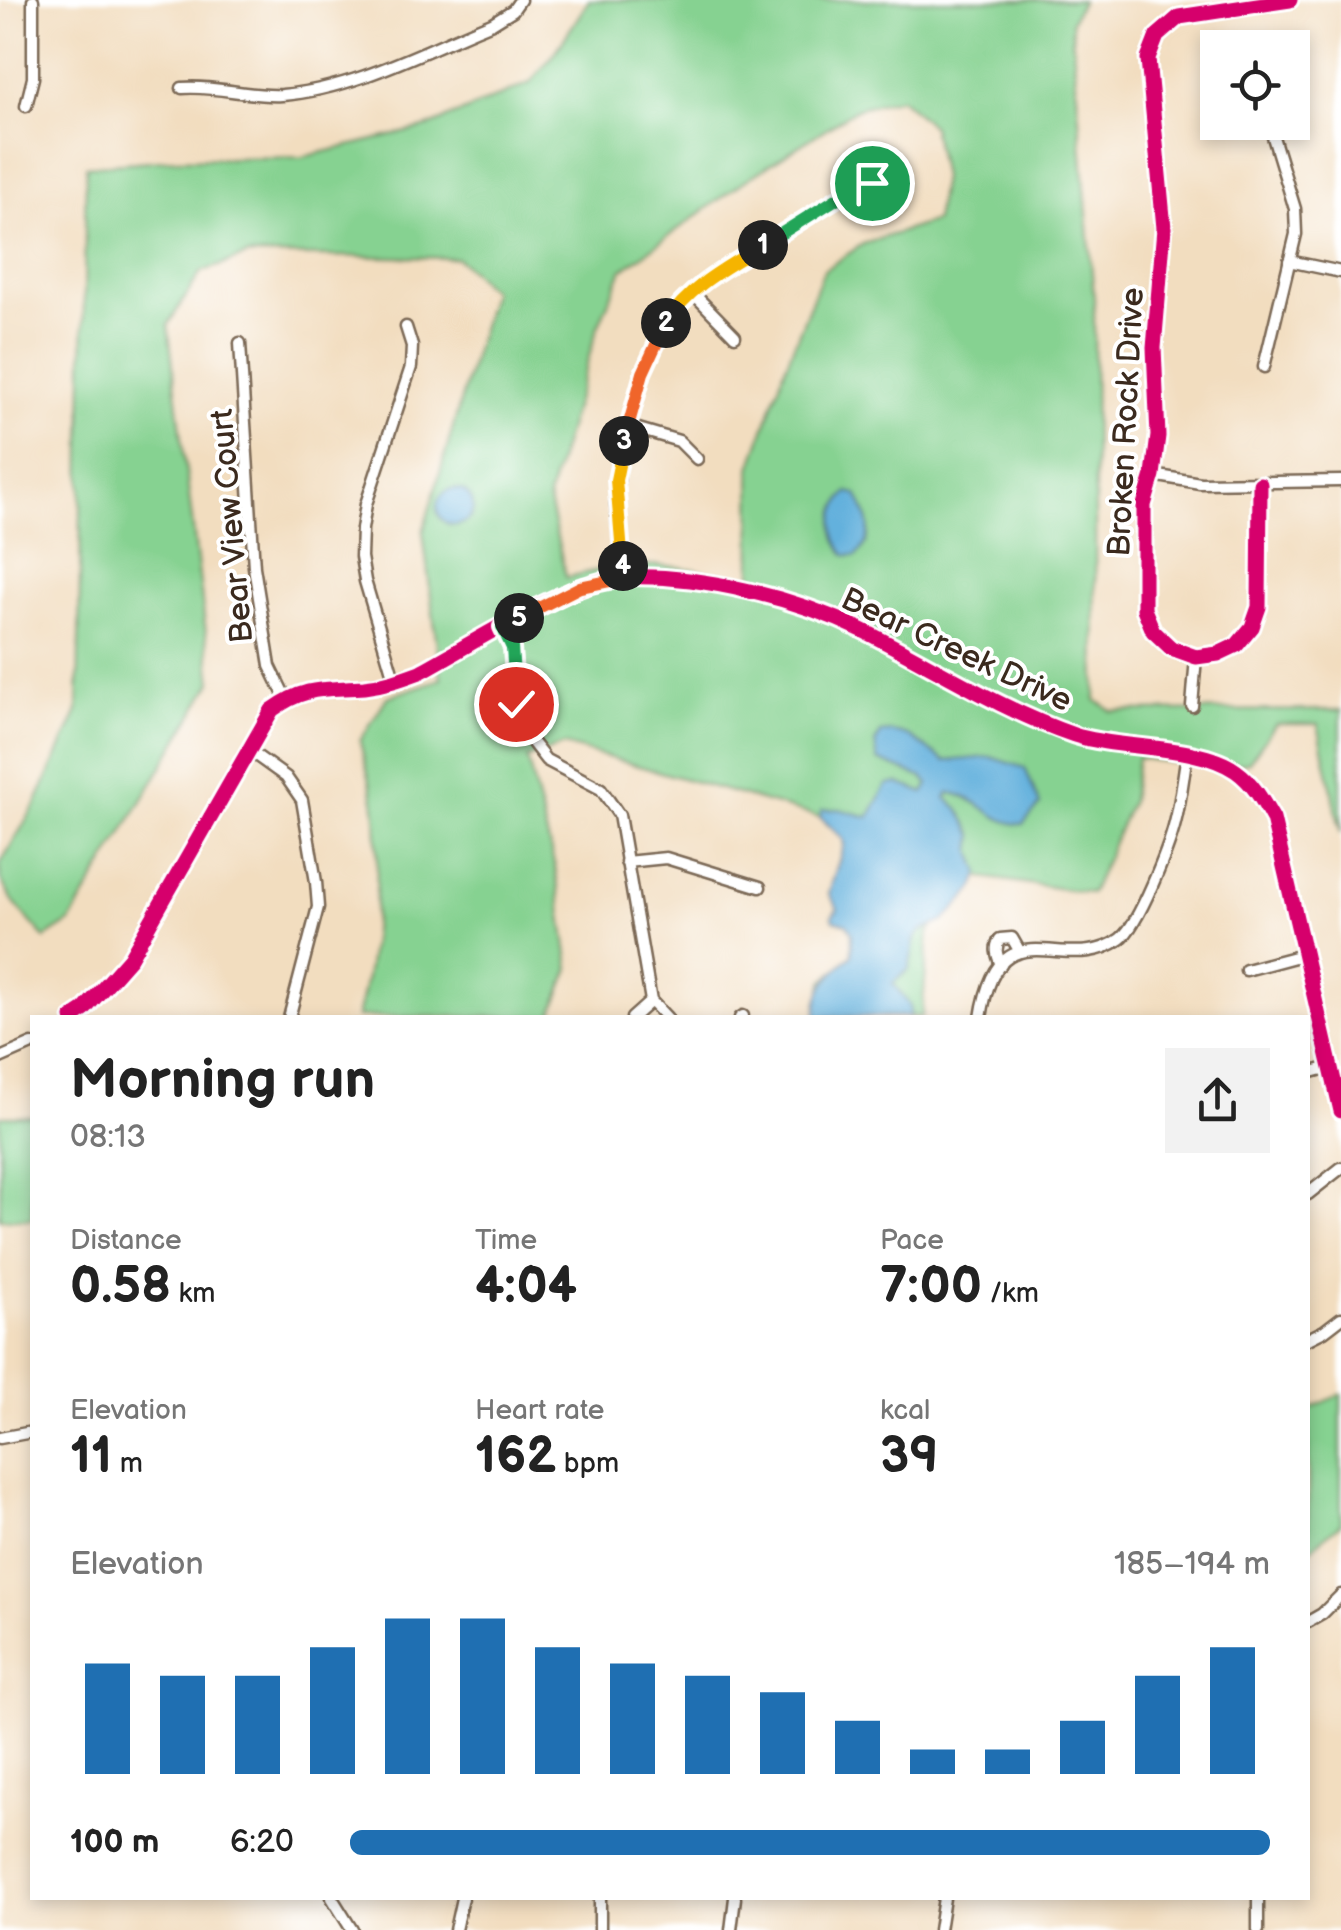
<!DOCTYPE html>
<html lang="en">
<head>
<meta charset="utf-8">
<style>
	:root { --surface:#fff; --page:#f2f2f2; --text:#222; --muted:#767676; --accent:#1f6fb2 }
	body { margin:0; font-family:"Balsamiq Sans",sans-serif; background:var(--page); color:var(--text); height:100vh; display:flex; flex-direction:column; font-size:38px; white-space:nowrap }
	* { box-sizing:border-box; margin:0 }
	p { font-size:32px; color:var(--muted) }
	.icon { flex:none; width:55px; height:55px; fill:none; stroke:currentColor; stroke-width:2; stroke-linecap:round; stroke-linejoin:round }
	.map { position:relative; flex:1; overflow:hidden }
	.sheet { position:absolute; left:30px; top:1015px; width:1280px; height:885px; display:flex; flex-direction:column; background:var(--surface); border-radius:0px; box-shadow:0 5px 15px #0003 }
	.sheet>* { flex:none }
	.buttons { position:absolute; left:1200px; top:30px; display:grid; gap:20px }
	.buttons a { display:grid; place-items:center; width:110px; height:110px; border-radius:0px; background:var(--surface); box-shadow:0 5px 15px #0003; font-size:50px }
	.pin { position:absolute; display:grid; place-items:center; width:85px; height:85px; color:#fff; margin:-42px; border:5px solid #fff; border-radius:50%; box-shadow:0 2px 10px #0007 }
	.km { position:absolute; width:50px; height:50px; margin:-25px; border-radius:50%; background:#222; color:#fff; font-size:28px; line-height:50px; text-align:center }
	.round { display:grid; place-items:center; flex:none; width:105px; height:105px; border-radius:0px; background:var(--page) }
	.headline { display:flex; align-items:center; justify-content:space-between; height:170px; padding:0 40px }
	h1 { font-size:55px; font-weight:700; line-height:75px }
	.metrics { display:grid; grid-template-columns:repeat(3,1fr); gap:15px; height:170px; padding:10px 40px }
	.metrics div { display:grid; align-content:center }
	.metrics b { font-size:50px; font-weight:700 }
	.metrics small { font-size:28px; font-weight:400 }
	.metrics p { font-size:28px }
	.chart { height:280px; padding:20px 40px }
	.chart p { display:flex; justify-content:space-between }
	.chart svg { width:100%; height:180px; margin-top:10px; stroke:var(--accent); stroke-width:6 }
	ul { padding:0 40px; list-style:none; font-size:32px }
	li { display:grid; grid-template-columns:160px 120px 1fr; align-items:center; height:75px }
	li i { height:25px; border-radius:12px; background:var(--accent) }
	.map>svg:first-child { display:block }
	.green { fill:#86d291; stroke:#607e58; stroke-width:2.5; fill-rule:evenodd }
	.water { fill:#64b1dd; stroke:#506e7e; stroke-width:2.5 }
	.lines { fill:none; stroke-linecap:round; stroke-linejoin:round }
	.minor-casing { stroke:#7b6956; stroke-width:15 }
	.minor { stroke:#fff; stroke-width:10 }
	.cycleway-casing { stroke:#fff; stroke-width:21 }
	.cycleway { stroke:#d6006c; stroke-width:15 }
	.split-1-casing { stroke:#fff; stroke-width:20 }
	.split-2-casing { stroke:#fff; stroke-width:20 }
	.split-3-casing { stroke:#fff; stroke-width:20 }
	.split-4-casing { stroke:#fff; stroke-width:20 }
	.split-5-casing { stroke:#fff; stroke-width:20 }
	.split-6-casing { stroke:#fff; stroke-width:20 }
	.split-1 { stroke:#22a559; stroke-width:12 }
	.split-2 { stroke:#f5b400; stroke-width:12 }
	.split-3 { stroke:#f0652b; stroke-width:12 }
	.split-4 { stroke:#f5b400; stroke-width:12 }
	.split-5 { stroke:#f0652b; stroke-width:12 }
	.split-6 { stroke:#22a559; stroke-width:12 }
	.labels { text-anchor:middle; stroke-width:8; stroke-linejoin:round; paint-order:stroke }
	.street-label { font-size:32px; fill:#3b2a1e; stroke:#fff }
</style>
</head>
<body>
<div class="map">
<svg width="1341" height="1930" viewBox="0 0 1341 1930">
	<rect width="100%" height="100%" fill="#fff"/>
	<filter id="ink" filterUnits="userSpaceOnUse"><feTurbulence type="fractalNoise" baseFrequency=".01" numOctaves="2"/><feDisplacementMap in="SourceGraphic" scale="20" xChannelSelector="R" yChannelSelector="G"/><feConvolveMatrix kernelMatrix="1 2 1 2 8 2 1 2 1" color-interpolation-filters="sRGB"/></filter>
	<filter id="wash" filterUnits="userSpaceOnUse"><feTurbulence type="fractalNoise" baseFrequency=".0048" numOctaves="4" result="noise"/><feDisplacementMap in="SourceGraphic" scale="40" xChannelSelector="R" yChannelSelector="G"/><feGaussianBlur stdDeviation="2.25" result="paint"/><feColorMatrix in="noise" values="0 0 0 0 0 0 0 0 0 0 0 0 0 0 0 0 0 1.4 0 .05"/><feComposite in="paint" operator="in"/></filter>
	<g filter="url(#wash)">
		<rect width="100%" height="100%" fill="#f2ddbf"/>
		<g class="green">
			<path d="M589 0H1082L1071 21 1094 298 1096 700 1112 711 1341 710V834L1318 724H1276L1249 762C1211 770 1175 762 1137 758L1131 801 1091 893 975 876 929 932 922 1017H817L823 982 852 955V932L847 924 834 920 832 916 838 909 829 893 844 845 843 839 820 817 564 745 527 758 555 867 570 968 551 1017H357C374 954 380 883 376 817 375 792 365 766 360 741L387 697 441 679 423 532 492 291 457 258 249 255 201 272 168 325 212 682 70 922 45 938 14 903 0 879V864L36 804 78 711 86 166 175 159 303 157 428 127 530 83 557 50ZM900 98 932 126 942 177 935 221 863 244 824 270 786 365 751 468 752 581C679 565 640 557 566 578L548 497 597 329 622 270 743 182 858 108Z"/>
			<rect x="0" y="1116" width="32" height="103"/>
			<polygon points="1341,1394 1341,1523 1308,1551 1308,1410"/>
		</g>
		<g class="water">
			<circle cx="455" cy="507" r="18"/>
			<path d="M848 492 857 494C868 515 877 537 856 556L845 555C829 535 830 511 848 492Z"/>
			<path d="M891 732 907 735 945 761 991 757 1025 768 1040 805 1023 824C994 826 979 795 949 793L946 798 958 808 974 835 972 852 980 872 973 890 944 921 921 931 915 939 909 969 893 983 910 1006V1017H817C815 987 831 975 852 955V933L847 924 834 920 832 916 838 909 829 893 844 845 843 839 820 817 822 810 839 809 869 817 887 785 898 783 924 793 929 784 923 778 878 760 875 743 881 733Z"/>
		</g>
	</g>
	<g filter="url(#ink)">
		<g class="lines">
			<g class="minor-casing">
				<g id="minor">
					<path d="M182 88C216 85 248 97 282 95 355 89 425 50 492 23L513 10 520 0"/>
					<polyline points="26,106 33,78 33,0"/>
					<polyline points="1289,261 1341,272"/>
					<polyline points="692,292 735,336"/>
					<polyline points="240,343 254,567 270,666 286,699"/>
					<polyline points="1264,367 1296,234 1295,209 1270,127"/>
					<polyline points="628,426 679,441 697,459"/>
					<polyline points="1153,475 1200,483 1341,481"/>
					<polyline points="1260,484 1259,607 1252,627 1237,645 1218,654 1196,657 1171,648 1153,631 1144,609 1144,505 1153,475 1158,436 1154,348 1164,228 1148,59 1157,36 1179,17 1290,0"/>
					<polyline points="624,577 616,504 620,457 643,373 663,328 677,307 706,280 849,191 872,183"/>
					<polyline points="502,627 512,648 516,705 528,737 546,760 601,789 619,815 651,1001 667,1018"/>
					<polyline points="395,682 365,581 361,557 362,529 366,504 411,367 412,346 406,327"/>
					<polyline points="1192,706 1196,657"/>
					<polyline points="247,749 286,777 302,800 316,882 318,907 289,1018"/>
					<polyline points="626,862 666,858 760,887"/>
					<path d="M1001 965C997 955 994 948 1000 939L1012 938 1020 952"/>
					<polyline points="1246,970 1306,954"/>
					<path d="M72 1018 84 1010 130 958 272 710C306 685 325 690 364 687 384 685 401 679 420 672 472 644 569 580 626 577 700 574 795 598 862 630 932 665 999 709 1074 735 1120 750 1199 744 1236 771 1253 783 1263 801 1273 819L1341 1111"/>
					<polyline points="632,1018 651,1001"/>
					<polyline points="740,1018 743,1016"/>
					<path d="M981 1018C998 902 1065 979 1120 939 1139 925 1169 847 1175 823 1181 800 1183 777 1187 754"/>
					<polyline points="0,1058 32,1044"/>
					<polyline points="1308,1073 1330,1067"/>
					<polyline points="1308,1194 1341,1168"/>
					<polyline points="1308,1339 1324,1331 1341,1318"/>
					<polyline points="0,1438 32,1432"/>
					<polyline points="1308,1622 1322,1614 1341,1595"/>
					<polyline points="332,1898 352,1930"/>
					<polyline points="455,1930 462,1898"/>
					<polyline points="600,1930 600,1898"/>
					<polyline points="731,1930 735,1898"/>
					<polyline points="939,1930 944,1898"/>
					<polyline points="1258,1930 1258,1898"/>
				</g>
			</g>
			<use href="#minor" class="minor"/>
			<g class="cycleway-casing">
				<g id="cycleway">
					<polyline points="1260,484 1259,607 1252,627 1237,645 1218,654 1196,657 1171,648 1153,631 1144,609 1144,505 1153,475 1158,436 1154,348 1164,228 1148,59 1157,36 1179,17 1290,0"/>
					<path d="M72 1018 84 1010 130 958 272 710C306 685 325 690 364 687 384 685 401 679 420 672 472 644 569 580 626 577 700 574 795 598 862 630 932 665 999 709 1074 735 1120 750 1199 744 1236 771 1253 783 1263 801 1273 819L1341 1111"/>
				</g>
			</g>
			<use href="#cycleway" class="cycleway"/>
		</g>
	</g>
	<g class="lines" filter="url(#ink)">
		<g class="split-1-casing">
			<polyline id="split-1" points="763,245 849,191 872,183"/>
		</g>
		<g class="split-2-casing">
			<path id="split-2" d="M666 323C689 286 727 267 763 245"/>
		</g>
		<g class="split-3-casing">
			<polyline id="split-3" points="624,441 643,373 666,323"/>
		</g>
		<g class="split-4-casing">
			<polyline id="split-4" points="623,566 616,480 624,441"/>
		</g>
		<g class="split-5-casing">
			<polyline id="split-5" points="519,618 580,587 624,578 623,566"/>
		</g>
		<g class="split-6-casing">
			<polyline id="split-6" points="516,704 512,648 502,627 519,618"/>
		</g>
		<use href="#split-1" class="split-1"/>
		<use href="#split-2" class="split-2"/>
		<use href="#split-3" class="split-3"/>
		<use href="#split-4" class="split-4"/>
		<use href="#split-5" class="split-5"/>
		<use href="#split-6" class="split-6"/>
	</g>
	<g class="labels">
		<g class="street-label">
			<text transform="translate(1125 422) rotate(-87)" y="11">Broken Rock Drive</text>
			<text transform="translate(231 526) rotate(-95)" y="11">Bear View Court</text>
			<text transform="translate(957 649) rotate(25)" y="11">Bear Creek Drive</text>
		</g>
	</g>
</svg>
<div class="buttons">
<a><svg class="icon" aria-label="locate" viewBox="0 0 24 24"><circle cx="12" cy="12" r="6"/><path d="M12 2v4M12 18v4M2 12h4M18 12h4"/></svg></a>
</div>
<div class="pin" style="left:872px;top:183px;background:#1e9e55"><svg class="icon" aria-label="arrive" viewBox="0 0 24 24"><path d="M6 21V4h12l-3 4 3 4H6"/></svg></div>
<div class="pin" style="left:516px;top:704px;background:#d93025"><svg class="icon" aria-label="check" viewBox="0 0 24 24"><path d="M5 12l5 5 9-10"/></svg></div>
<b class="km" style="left:763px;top:245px">1</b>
<b class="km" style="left:666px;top:323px">2</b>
<b class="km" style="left:624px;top:441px">3</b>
<b class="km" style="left:623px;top:566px">4</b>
<b class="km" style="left:519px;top:618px">5</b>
<section class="sheet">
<div class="headline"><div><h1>Morning run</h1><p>08:13</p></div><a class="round"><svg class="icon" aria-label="share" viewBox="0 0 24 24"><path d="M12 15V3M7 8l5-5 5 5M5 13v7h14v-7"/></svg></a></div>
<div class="metrics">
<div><p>Distance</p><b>0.58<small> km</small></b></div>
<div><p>Time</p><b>4:04</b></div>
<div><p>Pace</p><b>7:00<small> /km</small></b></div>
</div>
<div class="metrics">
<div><p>Elevation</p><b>11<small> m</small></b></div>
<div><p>Heart rate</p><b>162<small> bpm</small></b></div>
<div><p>kcal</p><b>39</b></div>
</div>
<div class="chart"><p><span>Elevation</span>185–194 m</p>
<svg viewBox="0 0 160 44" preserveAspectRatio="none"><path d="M5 44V17M15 44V20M25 44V20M35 44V13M45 44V6M55 44V6M65 44V13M75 44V17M85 44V20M95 44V24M105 44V31M115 44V38M125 44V38M135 44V31M145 44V20M155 44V13"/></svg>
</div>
<ul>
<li><b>100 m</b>6:20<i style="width:100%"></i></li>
</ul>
</section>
</div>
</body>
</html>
